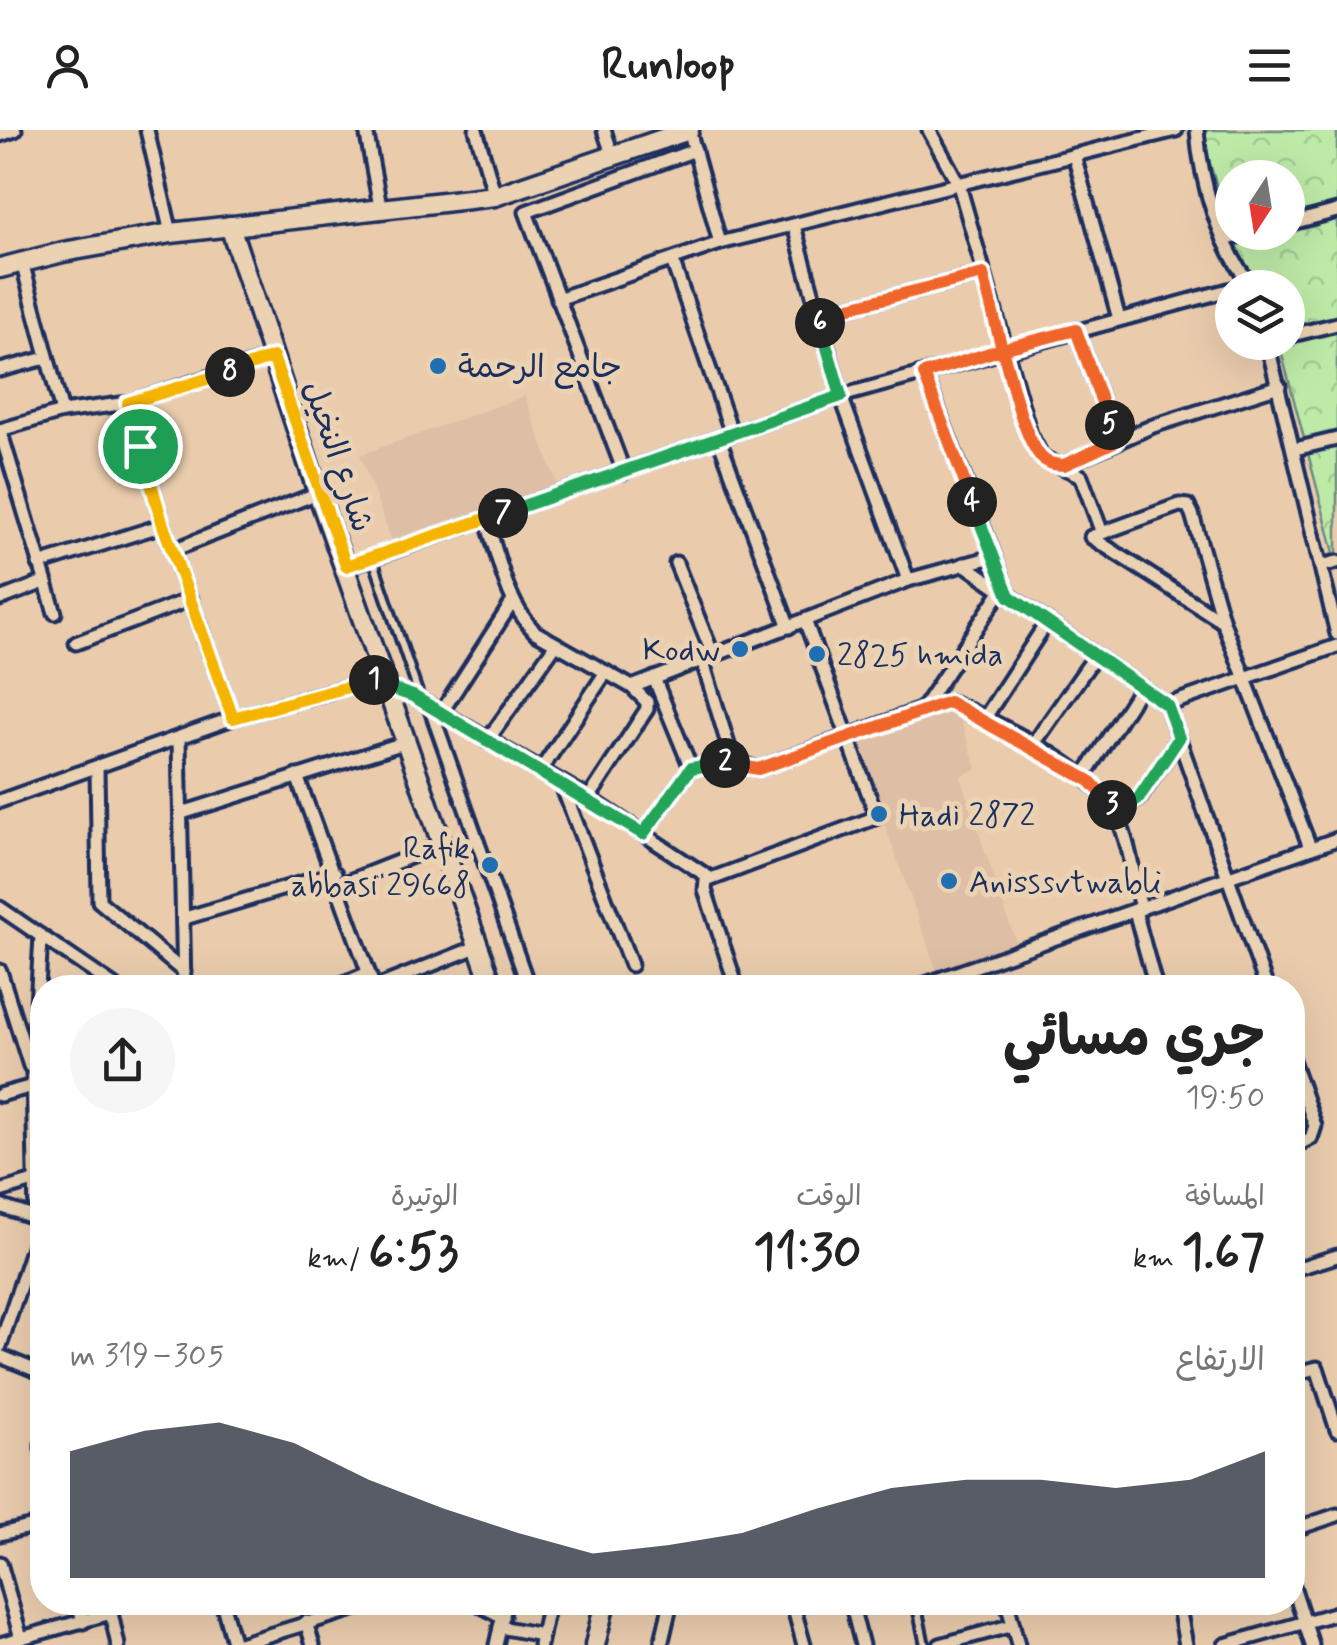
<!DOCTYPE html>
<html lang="ar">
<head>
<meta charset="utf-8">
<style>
	:root { --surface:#fff; --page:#f6f6f6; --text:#222; --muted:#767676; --accent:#111827 }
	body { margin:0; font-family:Mynerve,"Playpen Sans Arabic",sans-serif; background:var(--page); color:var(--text); direction:rtl; height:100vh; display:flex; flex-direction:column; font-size:38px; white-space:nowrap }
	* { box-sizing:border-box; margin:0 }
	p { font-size:32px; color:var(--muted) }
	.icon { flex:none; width:55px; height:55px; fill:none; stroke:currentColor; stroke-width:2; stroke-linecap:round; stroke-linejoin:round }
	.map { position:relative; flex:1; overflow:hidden; direction:ltr }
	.drawer { position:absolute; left:30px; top:845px; width:1275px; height:640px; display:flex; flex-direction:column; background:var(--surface); border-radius:40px; box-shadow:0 10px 40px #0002; direction:rtl }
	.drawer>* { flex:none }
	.needle { width:65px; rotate:192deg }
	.tools { position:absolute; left:1215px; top:30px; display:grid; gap:20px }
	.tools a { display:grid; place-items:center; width:90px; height:90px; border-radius:50%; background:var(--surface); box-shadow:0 10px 40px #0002; font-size:50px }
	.pin { position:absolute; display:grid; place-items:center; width:85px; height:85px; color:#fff; margin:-42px; border:5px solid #fff; border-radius:50%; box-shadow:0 2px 10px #0007 }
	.km { position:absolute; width:50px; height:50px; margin:-25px; border-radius:50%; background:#222; color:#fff; font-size:28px; line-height:50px; text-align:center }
	.round { display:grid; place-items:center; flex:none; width:105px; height:105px; border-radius:52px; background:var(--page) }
	.headline { display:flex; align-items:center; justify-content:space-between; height:170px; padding:0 40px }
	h1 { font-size:55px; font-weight:700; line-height:75px }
	.metrics { display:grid; grid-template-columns:repeat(3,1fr); gap:15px; height:170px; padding:10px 40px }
	.metrics div { display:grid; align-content:center }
	.metrics b { font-size:50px; font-weight:700 }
	.metrics small { font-size:28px; font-weight:400 }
	.metrics p { font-size:28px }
	.chart { height:280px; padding:20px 40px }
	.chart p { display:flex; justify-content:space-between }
	.chart svg { width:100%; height:180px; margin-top:10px; fill:var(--accent); opacity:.7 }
	header { display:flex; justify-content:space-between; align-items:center; height:130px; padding:0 40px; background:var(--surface); font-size:45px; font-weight:700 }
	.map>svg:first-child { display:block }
	.built { fill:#debea4 }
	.park { fill:url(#park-crowns); stroke:#6c8c82; stroke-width:2.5; fill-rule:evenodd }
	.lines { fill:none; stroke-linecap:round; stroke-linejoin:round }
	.service-casing { stroke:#1b2f5e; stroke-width:14 }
	.minor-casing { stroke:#1b2f5e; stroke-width:19 }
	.secondary-casing { stroke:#1b2f5e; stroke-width:25 }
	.service { stroke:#ebd2b3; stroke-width:6 }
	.minor { stroke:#ebd2b3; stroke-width:11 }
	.secondary { stroke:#ebd2b3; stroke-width:18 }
	.split-1-casing { stroke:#fff; stroke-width:20 }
	.split-2-casing { stroke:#fff; stroke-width:20 }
	.split-3-casing { stroke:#fff; stroke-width:20 }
	.split-4-casing { stroke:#fff; stroke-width:20 }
	.split-5-casing { stroke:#fff; stroke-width:20 }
	.split-6-casing { stroke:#fff; stroke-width:20 }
	.split-7-casing { stroke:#fff; stroke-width:20 }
	.split-8-casing { stroke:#fff; stroke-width:20 }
	.split-9-casing { stroke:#fff; stroke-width:20 }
	.split-1 { stroke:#f5b400; stroke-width:12 }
	.split-2 { stroke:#22a559; stroke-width:12 }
	.split-3 { stroke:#f0652b; stroke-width:12 }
	.split-4 { stroke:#22a559; stroke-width:12 }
	.split-5 { stroke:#f0652b; stroke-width:12 }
	.split-6 { stroke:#f0652b; stroke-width:12 }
	.split-7 { stroke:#22a559; stroke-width:12 }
	.split-8 { stroke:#f5b400; stroke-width:12 }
	.split-9 { stroke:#f5b400; stroke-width:12 }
	.poi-dot { fill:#1f6fb2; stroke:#ebd2b3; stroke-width:4 }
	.labels { text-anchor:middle; stroke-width:10; stroke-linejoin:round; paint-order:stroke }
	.poi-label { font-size:32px; fill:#1b2f5e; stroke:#ebd2b3; text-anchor:start }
	.street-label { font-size:32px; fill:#1b2f5e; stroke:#ebd2b3 }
</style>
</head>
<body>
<header><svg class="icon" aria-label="menu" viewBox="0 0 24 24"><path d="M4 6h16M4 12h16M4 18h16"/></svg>Runloop<svg class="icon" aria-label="person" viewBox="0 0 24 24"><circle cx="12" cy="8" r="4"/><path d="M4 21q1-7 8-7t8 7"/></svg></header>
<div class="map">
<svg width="1337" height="1515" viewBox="0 0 1337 1515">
	<defs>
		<pattern id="park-crowns" width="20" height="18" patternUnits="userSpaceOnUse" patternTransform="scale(2.5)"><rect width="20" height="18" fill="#bdeaa7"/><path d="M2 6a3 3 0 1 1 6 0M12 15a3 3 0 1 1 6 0" fill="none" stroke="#a2c992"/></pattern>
	</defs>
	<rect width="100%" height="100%" fill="#eaccad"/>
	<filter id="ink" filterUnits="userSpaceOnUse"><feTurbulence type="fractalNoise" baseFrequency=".01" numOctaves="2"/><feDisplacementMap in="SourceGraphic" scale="20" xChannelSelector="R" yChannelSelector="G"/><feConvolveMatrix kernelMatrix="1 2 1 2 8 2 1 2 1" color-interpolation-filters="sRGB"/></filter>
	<g filter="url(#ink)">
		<g class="built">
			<polygon points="525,266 557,354 392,411 360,325"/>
			<polygon points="956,576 977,639 960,646 1018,819 939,847 855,611"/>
		</g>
		<path class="park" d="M1208 0H1337V434L1279 213 1288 212V158L1266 157 1241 138 1203 10ZM1232 48H1288V102H1232Z"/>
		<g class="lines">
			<g class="service-casing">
				<g id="service">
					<polyline points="373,429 420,568"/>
					<polyline points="916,1472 925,1515"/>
				</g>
			</g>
			<g class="minor-casing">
				<g id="minor">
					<polyline points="147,0 171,103"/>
					<polyline points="366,0 381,82"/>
					<polyline points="476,0 495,66"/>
					<polyline points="604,0 613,27"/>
					<polyline points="689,0 720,113"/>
					<polyline points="929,0 959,55 1030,304 1042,327 1081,346 1102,403"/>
					<path d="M1197 0C1201 54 1219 116 1253 158"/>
					<polyline points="0,5 15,0"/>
					<polyline points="1074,25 1119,189"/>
					<polyline points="1288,94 1337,81"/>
					<polyline points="794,96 841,266 908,450"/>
					<polyline points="1224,110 1254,102"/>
					<polyline points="672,130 732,304"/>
					<polyline points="22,132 62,282"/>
					<polyline points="558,169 720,113 1176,0"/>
					<polyline points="818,185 983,144"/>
					<polyline points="1076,200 1116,311"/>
					<polyline points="1288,206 1337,194"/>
					<polyline points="1267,212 1337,504"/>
					<polyline points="0,240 46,228"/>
					<polyline points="924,243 1009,466"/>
					<polyline points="128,273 163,395 233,588"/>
					<polyline points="0,300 62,282 128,273 273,227"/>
					<polyline points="0,300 55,483"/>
					<polyline points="719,309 789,497"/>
					<polyline points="1295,319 1337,309"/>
					<polyline points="1064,335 1153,296 1279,256"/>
					<polyline points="624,342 526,82 695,20"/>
					<polygon points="1179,375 1188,376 1192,384 1223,492 1091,407"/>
					<path d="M486 389C499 428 506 472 535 502L632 557 908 450 992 427"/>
					<polyline points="173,420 318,363"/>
					<polyline points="676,433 713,525"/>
					<polyline points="39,434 163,395"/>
					<polyline points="964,434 1167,575 1267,858"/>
					<polyline points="1321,436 1337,432"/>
					<polyline points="346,437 841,266 1232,159"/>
					<polyline points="0,469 44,452"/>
					<polyline points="1223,492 1310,717"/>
					<polyline points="76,513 191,469"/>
					<polyline points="702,529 733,631"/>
					<polyline points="389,559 413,566 589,668 710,748"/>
					<polyline points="1167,575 1337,516"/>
					<polyline points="430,577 529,858"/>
					<polyline points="923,578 1001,461"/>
					<polyline points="441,583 513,471"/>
					<polyline points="984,589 1047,492"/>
					<polyline points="179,609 184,858"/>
					<polyline points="487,611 556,514"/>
					<polyline points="1033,615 1095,526"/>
					<polyline points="97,637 99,771 184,842"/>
					<path d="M691 638 733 631 758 639 942 572 954 573C1000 595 1099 640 1118 688 1130 716 1134 749 1141 779"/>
					<polyline points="541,640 606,542"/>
					<polyline points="297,646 374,858"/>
					<polyline points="1084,646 1141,557"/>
					<polyline points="561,653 631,835"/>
					<polyline points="589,668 647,579 647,572 632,557"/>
					<polyline points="0,671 233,588 384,547"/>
					<polyline points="1114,680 1139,669 1179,608"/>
					<polyline points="182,683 407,612"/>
					<polyline points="643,704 691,638 654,548"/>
					<polyline points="339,755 443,714"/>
					<polyline points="0,778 117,858"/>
					<polyline points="1135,781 1156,858"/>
					<polyline points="185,788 335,743"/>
					<polyline points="0,841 30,936"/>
					<polyline points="332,858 368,843"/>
					<polyline points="374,858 479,816"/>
					<polyline points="737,858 705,760 706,751 877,687 806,493"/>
					<polyline points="914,858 1337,709"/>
					<polyline points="1292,930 1315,996 1311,1008 1292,1018"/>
					<polyline points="0,965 33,956"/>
					<polyline points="0,1061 37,1050"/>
					<polyline points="0,1076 42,1090 0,1216"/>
					<polyline points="36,1088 33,944 41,806"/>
					<polyline points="1292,1140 1337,1126"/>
					<polyline points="0,1226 42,1243"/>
					<polyline points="1292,1244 1317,1238 1337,1300"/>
					<polyline points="42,1314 42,1320"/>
					<polyline points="1292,1400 1337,1385"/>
					<polyline points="0,1404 42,1394"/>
					<polyline points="0,1433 21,1508"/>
					<polyline points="1292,1453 1312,1515"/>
					<polyline points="78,1472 83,1492"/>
					<polyline points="222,1472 234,1515"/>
					<polyline points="474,1472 503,1487"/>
					<polyline points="792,1472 804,1515"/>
					<polyline points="851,1472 862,1515"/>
					<polyline points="1007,1472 1018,1515"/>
					<polyline points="1178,1472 1186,1515"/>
					<polyline points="306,1492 313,1515"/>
					<polyline points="500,1497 542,1505"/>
					<polyline points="0,1514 111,1483 118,1515"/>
					<polyline points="236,1515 377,1472"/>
					<polyline points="496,1515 506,1472"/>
					<polyline points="540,1515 549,1472"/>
					<polyline points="661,1515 671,1472"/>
					<polyline points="940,1515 1013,1495"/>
					<polyline points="1225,1515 1337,1483"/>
				</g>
			</g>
			<g class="secondary-casing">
				<g id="secondary">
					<polyline points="230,96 318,363 493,858"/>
					<polyline points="0,138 63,122 171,103 495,66 689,0"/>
					<polyline points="595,1515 605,1472"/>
				</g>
			</g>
			<use href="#service" class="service"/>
			<use href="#minor" class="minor"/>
			<use href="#secondary" class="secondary"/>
		</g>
	</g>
	<g class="lines" filter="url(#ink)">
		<g class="split-1-casing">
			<polyline id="split-1" points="140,316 163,395 233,588 374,550"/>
		</g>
		<g class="split-2-casing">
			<polyline id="split-2" points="374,550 384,546 389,558 413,566 643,704 691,638 725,633"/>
		</g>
		<g class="split-3-casing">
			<polyline id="split-3" points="725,633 758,639 949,572 1090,651 1112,675"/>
		</g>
		<g class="split-4-casing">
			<polyline id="split-4" points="972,372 1009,466 1167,575 1179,608 1138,669 1114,680 1112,675"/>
		</g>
		<g class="split-5-casing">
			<path id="split-5" d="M972 372 924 244 1002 219C1011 247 1022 305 1041 327 1047 334 1056 335 1064 335L1116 311 1110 295"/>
		</g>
		<g class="split-6-casing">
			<polyline id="split-6" points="820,193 818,185 983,144 1002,219 1076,200 1110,295"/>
		</g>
		<g class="split-7-casing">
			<polyline id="split-7" points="503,383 841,266 820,193"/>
		</g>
		<g class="split-8-casing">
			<polyline id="split-8" points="230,242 273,227 346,436 503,383"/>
		</g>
		<g class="split-9-casing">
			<polyline id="split-9" points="140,316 128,273 230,242"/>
		</g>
		<use href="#split-1" class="split-1"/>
		<use href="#split-2" class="split-2"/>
		<use href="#split-3" class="split-3"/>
		<use href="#split-4" class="split-4"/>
		<use href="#split-5" class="split-5"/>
		<use href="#split-6" class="split-6"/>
		<use href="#split-7" class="split-7"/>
		<use href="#split-8" class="split-8"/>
		<use href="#split-9" class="split-9"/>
	</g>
	<g class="poi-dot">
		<circle cx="438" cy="236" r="10"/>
		<circle cx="740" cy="519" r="10"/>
		<circle cx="817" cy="524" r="10"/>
		<circle cx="879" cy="684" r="10"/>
		<circle cx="490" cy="735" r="10"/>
		<circle cx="949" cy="751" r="10"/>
	</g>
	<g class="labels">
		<g class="poi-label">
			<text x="458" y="247">جامع الرحمة</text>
			<text x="720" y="530" text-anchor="end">Kodw</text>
			<text x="837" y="535">2825 hmida</text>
			<text x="899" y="695">Hadi 2872</text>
			<text x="470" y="728" text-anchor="end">Rafik<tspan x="470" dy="37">abbasi 29668</tspan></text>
			<text x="969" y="762">Anisssvtwabli</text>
		</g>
		<g class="street-label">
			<text transform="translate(339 326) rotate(71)" y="11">شارع النخيل</text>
		</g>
	</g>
</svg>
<div class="tools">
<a><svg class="needle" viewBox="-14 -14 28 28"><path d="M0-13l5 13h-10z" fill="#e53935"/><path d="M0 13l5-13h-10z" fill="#767676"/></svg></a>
<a><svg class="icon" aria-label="layers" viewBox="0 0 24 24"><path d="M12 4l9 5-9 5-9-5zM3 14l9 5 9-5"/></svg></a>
</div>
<div class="pin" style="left:140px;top:316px;background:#1e9e55"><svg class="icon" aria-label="arrive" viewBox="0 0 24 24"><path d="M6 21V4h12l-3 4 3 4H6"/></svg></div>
<b class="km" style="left:374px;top:550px">1</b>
<b class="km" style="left:725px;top:633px">2</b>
<b class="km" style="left:1112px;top:675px">3</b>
<b class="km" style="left:972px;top:372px">4</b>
<b class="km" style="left:1110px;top:295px">5</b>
<b class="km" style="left:820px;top:193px">6</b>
<b class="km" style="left:503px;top:383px">7</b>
<b class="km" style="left:230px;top:242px">8</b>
<section class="drawer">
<div class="headline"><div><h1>جري مسائي</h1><p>19:50</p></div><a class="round"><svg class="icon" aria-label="share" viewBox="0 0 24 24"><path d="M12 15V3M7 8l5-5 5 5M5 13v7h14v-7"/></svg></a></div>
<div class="metrics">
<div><p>المسافة</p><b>1.67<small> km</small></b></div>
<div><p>الوقت</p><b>11:30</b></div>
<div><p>الوتيرة</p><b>6:53<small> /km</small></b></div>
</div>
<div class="chart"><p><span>الارتفاع</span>305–319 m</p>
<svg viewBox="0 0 160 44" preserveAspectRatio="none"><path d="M0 44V13L10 8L20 6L30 11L40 20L50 27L60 33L70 38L80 36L90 33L100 27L110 22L120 20L130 20L140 22L150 20L160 13V44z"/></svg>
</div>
</section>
</div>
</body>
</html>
